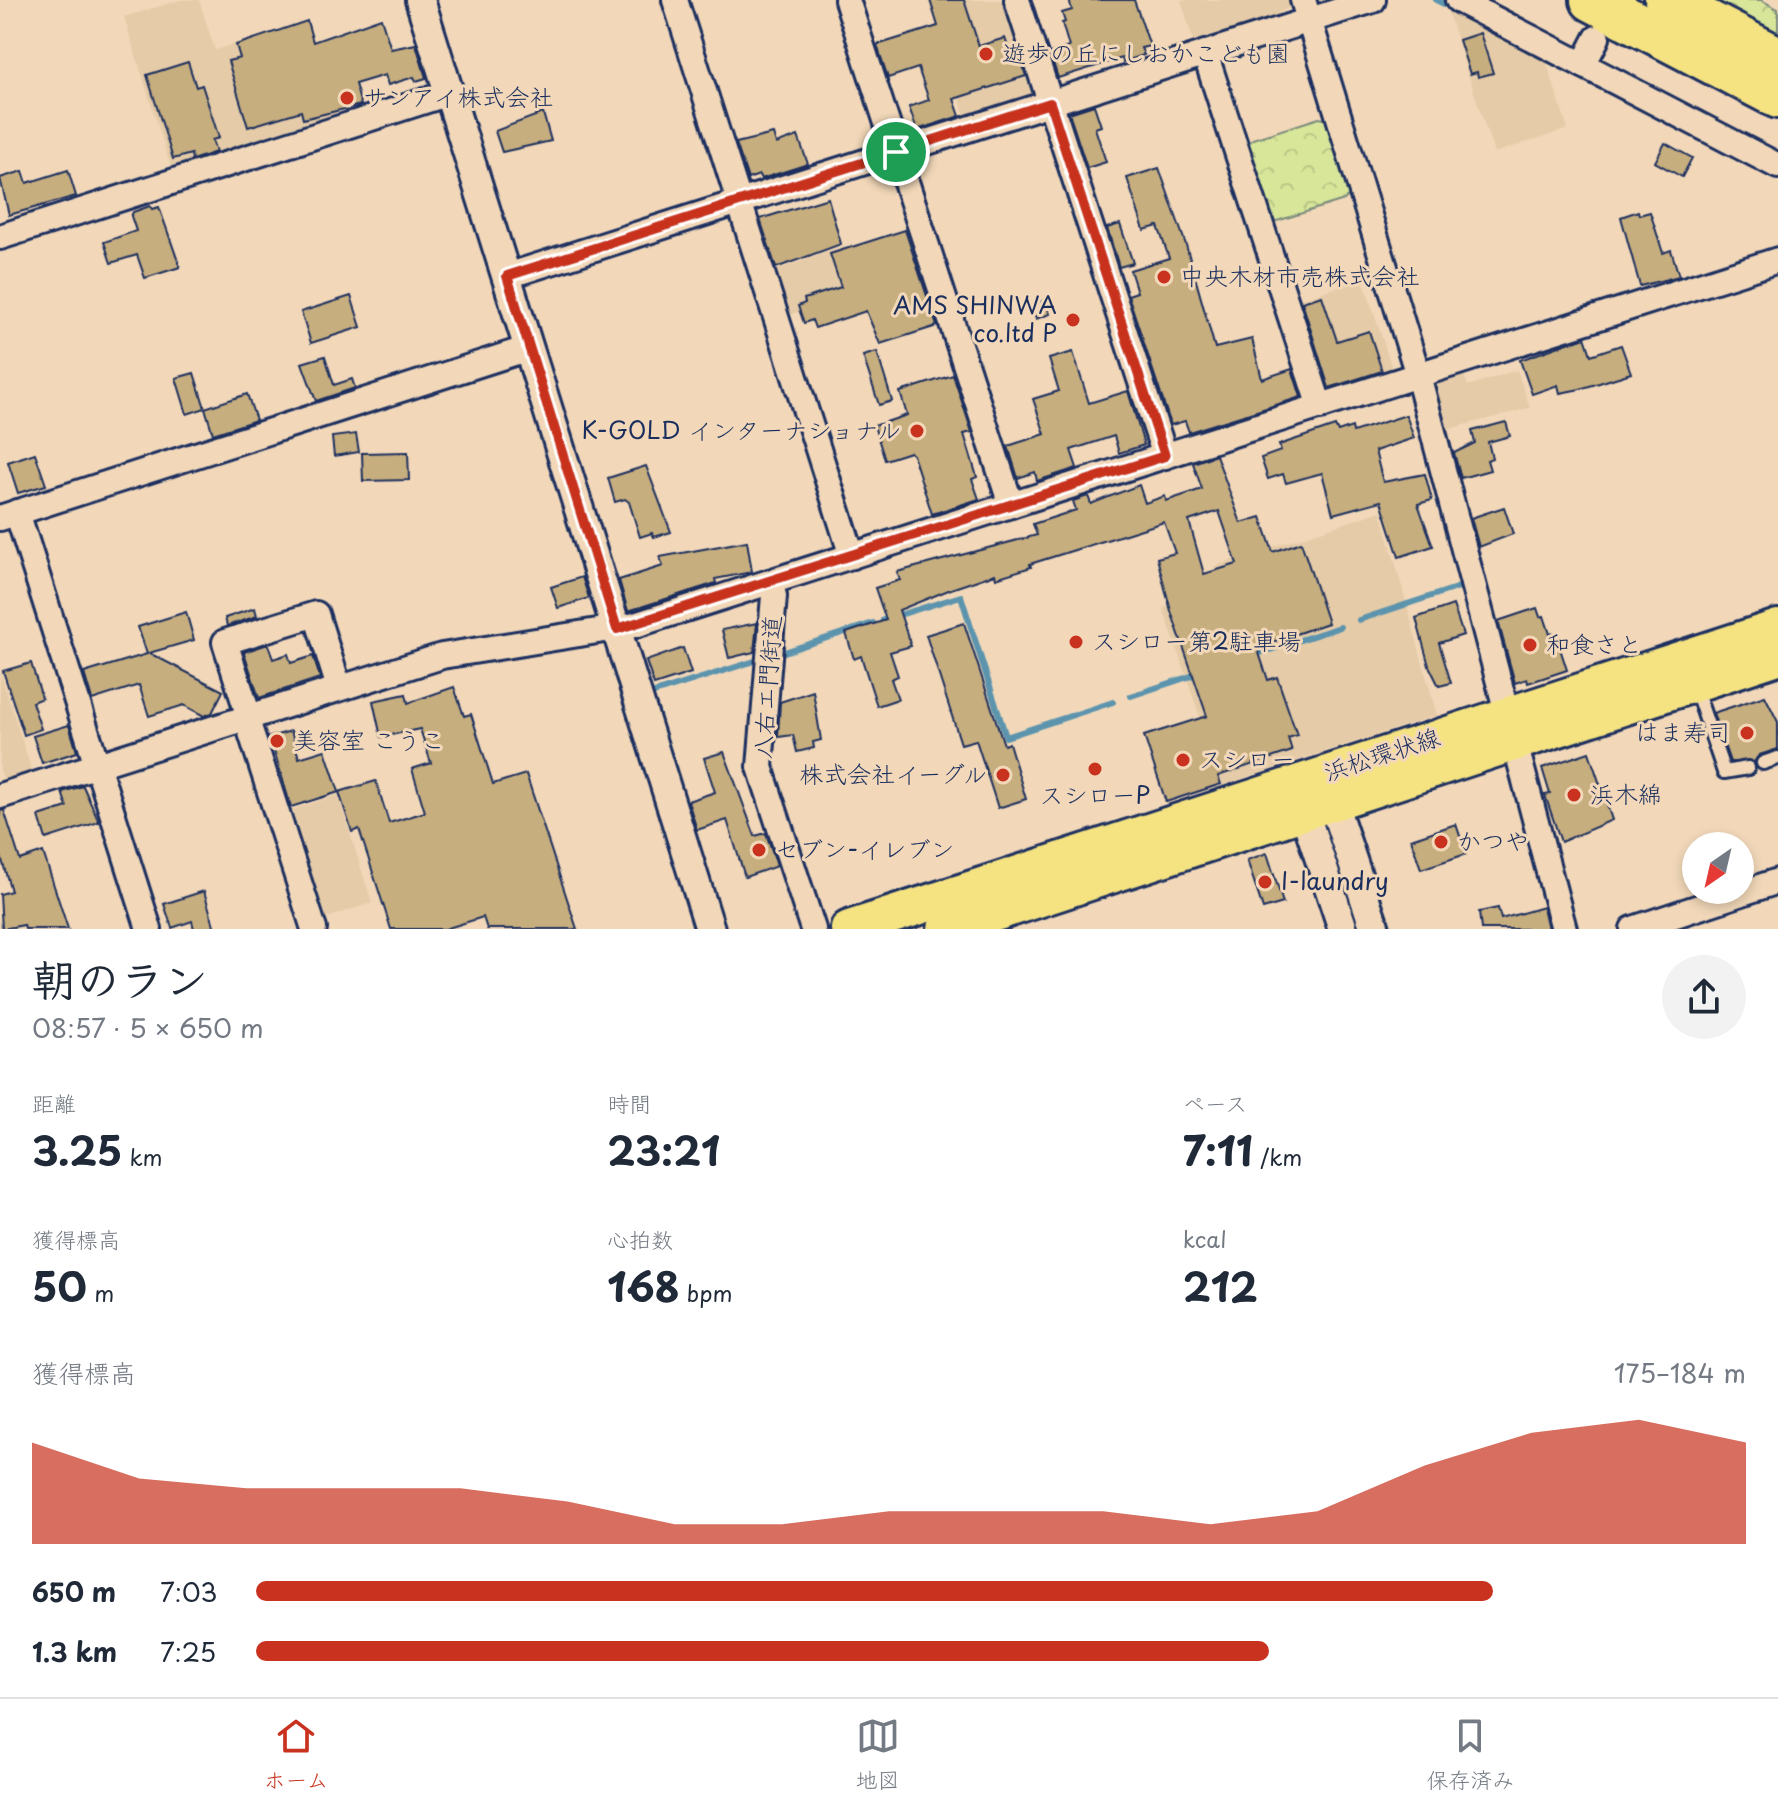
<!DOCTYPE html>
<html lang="ja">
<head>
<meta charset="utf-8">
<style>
	:root { --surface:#fff; --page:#f2f2f3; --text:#1f2937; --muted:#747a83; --line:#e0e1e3; --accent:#c8321e }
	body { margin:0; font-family:"Playpen Sans","Klee One",sans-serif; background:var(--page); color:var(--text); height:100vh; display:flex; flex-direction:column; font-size:30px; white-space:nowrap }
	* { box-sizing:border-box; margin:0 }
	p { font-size:26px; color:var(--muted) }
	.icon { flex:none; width:44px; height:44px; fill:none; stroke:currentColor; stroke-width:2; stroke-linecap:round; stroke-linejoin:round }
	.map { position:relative; height:929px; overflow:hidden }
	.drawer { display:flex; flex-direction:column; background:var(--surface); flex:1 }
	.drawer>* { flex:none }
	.needle { width:52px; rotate:214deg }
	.fabs { position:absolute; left:1682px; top:832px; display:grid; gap:16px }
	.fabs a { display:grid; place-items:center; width:72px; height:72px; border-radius:50%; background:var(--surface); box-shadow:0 4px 12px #0003; font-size:40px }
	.pin { position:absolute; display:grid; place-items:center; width:68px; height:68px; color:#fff; margin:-34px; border:4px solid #fff; border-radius:50%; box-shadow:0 2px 8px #0007 }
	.round { display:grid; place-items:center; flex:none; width:84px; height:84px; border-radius:42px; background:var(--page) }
	.head { display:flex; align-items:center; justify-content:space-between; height:136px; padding:0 32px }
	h1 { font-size:44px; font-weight:700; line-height:60px }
	.stats { display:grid; grid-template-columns:repeat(3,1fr); gap:12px; height:136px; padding:8px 32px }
	.stats div { display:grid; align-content:center }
	.stats b { font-size:40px; font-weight:700 }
	.stats small { font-size:22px; font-weight:400 }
	.stats p { font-size:22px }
	.chart { height:224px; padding:16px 32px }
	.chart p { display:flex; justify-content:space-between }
	.chart svg { width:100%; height:144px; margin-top:8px; fill:var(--accent); opacity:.7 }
	ul { padding:0 32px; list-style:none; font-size:26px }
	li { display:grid; grid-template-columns:128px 96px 1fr; align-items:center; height:60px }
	li i { height:20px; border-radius:10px; background:var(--accent) }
	.dock { display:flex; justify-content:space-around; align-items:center; height:112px; border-top:2px solid var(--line); background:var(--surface); font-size:22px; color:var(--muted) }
	.dock a { display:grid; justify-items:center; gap:4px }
	.dock .active { color:var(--accent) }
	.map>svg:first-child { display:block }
	.built { fill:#e5cba7 }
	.forest { fill:url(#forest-crowns); stroke:#7a8a7c; stroke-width:2 }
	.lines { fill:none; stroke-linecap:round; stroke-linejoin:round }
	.stream { stroke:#5c94ae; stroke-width:6 }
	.building { fill:#c7ae7e; stroke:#1b2f5e; stroke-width:2; fill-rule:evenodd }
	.service-casing { stroke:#1b2f5e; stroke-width:18 }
	.minor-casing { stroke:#1b2f5e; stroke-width:30 }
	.tertiary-casing { stroke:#1b2f5e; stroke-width:34 }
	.primary-casing { stroke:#1b2f5e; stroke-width:42 }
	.motorway-casing { stroke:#1b2f5e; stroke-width:48 }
	.service { stroke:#f2d8b9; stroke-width:12 }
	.minor { stroke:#f2d8b9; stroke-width:24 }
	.tertiary { stroke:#f2d8b9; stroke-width:28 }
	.primary { stroke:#f5e381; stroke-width:36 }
	.motorway { stroke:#f5e381; stroke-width:42 }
	.route-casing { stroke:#fff; stroke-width:16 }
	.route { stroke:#c8321e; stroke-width:10 }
	.poi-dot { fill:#c8321e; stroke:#f2d8b9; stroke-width:3 }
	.labels { text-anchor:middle; stroke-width:6; stroke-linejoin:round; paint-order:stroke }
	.poi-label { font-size:24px; fill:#1b2f5e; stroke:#f2d8b9; text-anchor:start }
	.street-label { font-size:24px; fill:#1b2f5e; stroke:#f2d8b9 }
</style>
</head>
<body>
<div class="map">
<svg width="1778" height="929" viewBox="0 0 1778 929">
	<defs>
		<pattern id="forest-crowns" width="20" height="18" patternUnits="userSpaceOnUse" patternTransform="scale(2)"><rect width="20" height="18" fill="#d8e699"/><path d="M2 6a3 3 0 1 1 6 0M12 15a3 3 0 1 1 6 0" fill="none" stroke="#b9c686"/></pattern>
	</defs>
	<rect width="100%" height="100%" fill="#f2d8b9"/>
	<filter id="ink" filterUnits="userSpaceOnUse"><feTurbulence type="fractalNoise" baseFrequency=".0125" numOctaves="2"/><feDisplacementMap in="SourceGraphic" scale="16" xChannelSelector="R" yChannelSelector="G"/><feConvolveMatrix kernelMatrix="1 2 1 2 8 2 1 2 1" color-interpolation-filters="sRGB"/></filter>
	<g filter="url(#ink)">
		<g class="built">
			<polygon points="180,0 199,0 215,50 308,21 339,121 173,174 124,17"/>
			<polygon points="928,0 1009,0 1039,93 1036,100 967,122"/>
			<polygon points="1181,0 1294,0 1296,5 1278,13 1281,22 1196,49"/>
			<polygon points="1446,7 1545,58 1568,129 1494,153"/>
			<polygon points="844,247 859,292 783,317 769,272"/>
			<polygon points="1363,279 1394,375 1330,396 1323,392 1293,301"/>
			<polygon points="1462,369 1468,386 1517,370 1530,408 1441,431 1429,385 1433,378"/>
			<polygon points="1381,511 1437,715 1223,785 1163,608 1221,589 1214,566"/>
			<polygon points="0,671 34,778 6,787 0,770"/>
			<polygon points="338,795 372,903 317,921 282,813"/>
		</g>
		<g class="forest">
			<polygon points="1712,0 1761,0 1778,9 1778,34"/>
			<polygon points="1319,118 1330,120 1352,192 1344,200 1274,222 1269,219 1244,148 1253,139"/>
		</g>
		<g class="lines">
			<g class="stream">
				<polyline points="1436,0 1454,9"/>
				<polyline points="883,620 961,596 1006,737 1113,702"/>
				<polyline points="1359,620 1462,586"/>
				<polyline points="775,655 873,623"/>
				<polyline points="1254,655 1340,627"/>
				<polyline points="654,693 761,659"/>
				<polyline points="1131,696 1200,673"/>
			</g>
		</g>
		<g class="building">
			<polygon points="930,0 964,0 979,46 1005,38 1009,50 1016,47 1026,76 954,99 960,116 917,130 909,107 929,100 918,68 888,78 877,45 938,26"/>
			<polygon points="1069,0 1134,0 1150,46 1141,48 1144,55 1123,62 1122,58 1058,78 1050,53 1069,47 1062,23 1065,22 1062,13 1072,10"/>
			<polygon points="381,18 391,49 416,44 426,78 416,81 414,77 388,85 385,75 355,84 361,105 303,119 301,111 248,127 228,61 240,58 236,45 307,21 313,42"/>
			<polygon points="1480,33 1493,73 1478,77 1477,72 1470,74 1459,40"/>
			<polygon points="188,62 196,87 202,85 219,138 212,140 216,152 192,160 191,154 173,159 147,75"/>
			<polygon points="1094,105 1101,126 1095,128 1106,162 1087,168 1069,113"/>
			<polygon points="543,113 551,141 502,152 495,131"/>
			<polygon points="773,134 776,144 798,136 808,164 761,179 759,175 748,179 736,143"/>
			<polygon points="1665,143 1692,158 1682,177 1655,162"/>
			<polygon points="1159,168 1186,245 1215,348 1252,339 1262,379 1292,369 1301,397 1189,432 1185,421 1171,425 1128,295 1137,292 1130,270 1169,258 1158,226 1144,230 1127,178"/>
			<polygon points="68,170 76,196 9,215 0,178 23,171 27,183"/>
			<polygon points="828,198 841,244 776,268 760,219"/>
			<polygon points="150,206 152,209 159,207 180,267 145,278 137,255 111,263 104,242 136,231 131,216 133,212"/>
			<polygon points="1638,211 1639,215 1650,212 1663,253 1671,250 1679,276 1640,286 1621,217"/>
			<polygon points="1120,224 1133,263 1119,267 1107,228"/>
			<polygon points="905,230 937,326 880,344 866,311 815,328 812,320 804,323 798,306 805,303 804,299 841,287 830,254"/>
			<polygon points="351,296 361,327 311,343 301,312"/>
			<polygon points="1322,296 1337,341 1369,331 1382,371 1329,388 1302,302"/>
			<polygon points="1045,300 1050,314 1036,319 1031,304"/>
			<polygon points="1585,337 1591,355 1621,345 1631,373 1580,389 1560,393 1558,385 1532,394 1520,360"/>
			<polygon points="877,352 892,401 879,405 863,356"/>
			<polygon points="1073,352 1089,403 1128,391 1144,445 1119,453 1114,436 1071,450 1077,468 1037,481 1035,472 1018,478 1008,446 1045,434 1033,399 1059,391 1049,359"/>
			<polygon points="325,356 334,385 352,379 355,388 316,401 302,363"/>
			<polygon points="194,373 205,408 247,394 256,420 213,434 205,408 187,414 176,378"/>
			<polygon points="953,375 972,432 964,434 977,477 972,479 979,499 932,514 913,455 910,452 885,460 874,426 907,415 900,392"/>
			<polygon points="1406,415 1414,438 1375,451 1383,482 1425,474 1432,500 1418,504 1433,546 1399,557 1381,501 1333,514 1322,473 1286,483 1283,474 1268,479 1261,458 1281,451 1279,445 1335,426 1338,432 1352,427 1353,432"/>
			<polygon points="1506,422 1510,436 1488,442 1492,458 1487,460 1490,470 1461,478 1454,453 1475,443 1472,431"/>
			<polygon points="356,434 359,452 334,456 332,437"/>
			<polygon points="408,452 409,480 363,481 362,453"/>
			<polygon points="35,453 46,485 18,493 8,462"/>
			<path d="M1216 455 1241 523 1261 517 1273 552 1301 542 1328 623 1257 647 1268 680 1277 677 1297 735 1288 738 1292 751 1218 776 1221 784 1166 802 1144 736 1207 716 1171 611 1157 558 1175 553 1164 522 1030 564 1031 567 996 578 995 574 951 589 899 610 911 646 890 652 898 676 891 679 898 699 877 706 861 656 854 659 846 633 886 620 875 588 900 580 897 572 1037 535 1033 524 1076 510 1073 501 1088 496 1091 504 1139 485 1145 503 1165 496 1166 501 1202 489 1193 463ZM1219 511 1237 564 1204 574 1189 521Z"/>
			<polygon points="646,466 671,532 654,537 652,533 640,537 629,502 625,499 615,502 608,478"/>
			<polygon points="1504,507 1513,534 1479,547 1471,518"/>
			<polygon points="747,541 752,572 715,579 716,583 628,611 619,580 663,566 660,557"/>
			<polygon points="582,577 589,598 558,608 551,587"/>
			<polygon points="1453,605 1463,635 1439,643 1451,683 1439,686 1429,666 1416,618"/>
			<polygon points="255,608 257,616 227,626 225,618"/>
			<polygon points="1537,608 1540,617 1544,616 1550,634 1555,633 1567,670 1528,683 1527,679 1515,683 1498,621"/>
			<polygon points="186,612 194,640 149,653 223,691 212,713 204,716 184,705 149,716 139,685 92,700 84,673 147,654 138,627"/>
			<polygon points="757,623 754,652 729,658 722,630"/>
			<polygon points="964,623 1004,745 1009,743 1026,799 998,808 976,740 961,744 926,635"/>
			<polygon points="268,644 273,659 288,654 291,663 313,656 320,678 259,698 244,652"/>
			<polygon points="683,648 691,673 654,685 646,661"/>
			<polygon points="31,663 42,698 32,702 41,729 24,735 3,671"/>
			<polygon points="454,687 464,716 471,714 493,784 526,774 577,929 487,929 483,917 445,929 391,929 359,829 352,832 339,792 376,781 389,823 425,812 412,769 431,763 420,729 381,737 373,701 406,694 408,703"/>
			<polygon points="813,691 821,740 813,742 814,748 797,752 793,735 778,737 780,702"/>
			<polygon points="1765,696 1778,722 1778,749 1759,755 1754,762 1730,762 1713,713"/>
			<polygon points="69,725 77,752 42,763 33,736"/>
			<polygon points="291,731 299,758 325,750 339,792 291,807 270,737"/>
			<polygon points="724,752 755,836 766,833 777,866 745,877 727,820 697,830 688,801 715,792 704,758"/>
			<polygon points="1589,752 1612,820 1561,842 1545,795 1550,794 1542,768"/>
			<polygon points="83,786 99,822 46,839 39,816 67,807 62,792"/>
			<polygon points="4,810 20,860 43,852 68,929 25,929 24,925 2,929 0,894 11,891 0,853 0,811"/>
			<polygon points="1456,824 1466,854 1421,869 1411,839"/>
			<polygon points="1267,853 1283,903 1263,909 1247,860"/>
			<polygon points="204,891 215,929 194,929 192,921 172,928 164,904"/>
			<polygon points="1543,907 1548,929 1481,929 1479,912 1498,908 1501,919"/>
		</g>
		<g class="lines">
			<g class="service-casing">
				<g id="service">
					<polyline points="1695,687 1724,772 1748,768"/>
					<polyline points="1763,763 1778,758"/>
				</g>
			</g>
			<g class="minor-casing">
				<g id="minor">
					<polyline points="675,0 852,556"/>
					<polyline points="847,0 1011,505"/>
					<polyline points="1017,0 1165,456"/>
					<polyline points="1303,0 1418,375 1564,929"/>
					<polyline points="1458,0 1778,166"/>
					<polyline points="1205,53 1320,407"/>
					<polyline points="1583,65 1597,38"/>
					<polyline points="0,237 449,93"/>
					<polyline points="507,276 1373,0"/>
					<polyline points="17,512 149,929"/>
					<polyline points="0,518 529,348"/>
					<polyline points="770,582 774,596 760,767 813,929"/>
					<polyline points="246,717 314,929"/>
					<polyline points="249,717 225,642 316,614 339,688"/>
					<polyline points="0,796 442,656 635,625 1778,260"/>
					<polyline points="1633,929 1778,881"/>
				</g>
			</g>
			<g class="tertiary-casing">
				<g id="tertiary">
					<polyline points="420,0 710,929"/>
					<polyline points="1326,782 1375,929"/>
					<polyline points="1298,793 1343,929"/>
				</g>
			</g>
			<g class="primary-casing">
				<g id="primary">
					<polyline points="849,929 1778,628"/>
					<polyline points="946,929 1778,656"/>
				</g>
			</g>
			<g class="motorway-casing">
				<g id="motorway">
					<polyline points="1592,0 1778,97"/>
					<polyline points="1666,0 1778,58"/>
				</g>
			</g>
			<use href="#service" class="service"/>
			<use href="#minor" class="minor"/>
			<use href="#tertiary" class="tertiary"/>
			<use href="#primary" class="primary"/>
			<use href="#motorway" class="motorway"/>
		</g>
	</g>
	<g class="lines" filter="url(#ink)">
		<g class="route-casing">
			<polygon id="route" points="1050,103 1165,456 617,629 507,276"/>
		</g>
		<use href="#route" class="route"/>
	</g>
	<g class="poi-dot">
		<circle cx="986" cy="54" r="8"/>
		<circle cx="347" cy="98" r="8"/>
		<circle cx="1164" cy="277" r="8"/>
		<circle cx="1073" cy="320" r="8"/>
		<circle cx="917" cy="431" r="8"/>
		<circle cx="1076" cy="642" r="8"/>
		<circle cx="1530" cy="645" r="8"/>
		<circle cx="1747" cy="733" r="8"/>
		<circle cx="277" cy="741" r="8"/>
		<circle cx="1183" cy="760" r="8"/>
		<circle cx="1095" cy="769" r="8"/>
		<circle cx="1003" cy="775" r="8"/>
		<circle cx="1574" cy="795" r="8"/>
		<circle cx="1441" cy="842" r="8"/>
		<circle cx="759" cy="850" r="8"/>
		<circle cx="1265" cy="882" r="8"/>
	</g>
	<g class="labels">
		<g class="poi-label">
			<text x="1002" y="62">遊歩の丘にしおかこども園</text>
			<text x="363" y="106">サンアイ株式会社</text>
			<text x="1180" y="285">中央木材市売株式会社</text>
			<text x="1057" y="314" text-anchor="end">AMS SHINWA<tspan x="1057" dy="28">co.ltd P</tspan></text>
			<text x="901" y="439" text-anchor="end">K-GOLD インターナショナル</text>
			<text x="1092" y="650">スシロー第2駐車場</text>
			<text x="1546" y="653">和食さと</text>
			<text x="1731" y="741" text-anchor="end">はま寿司</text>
			<text x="293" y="749">美容室 こうこ</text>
			<text x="1199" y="768">スシロー</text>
			<text x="987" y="783" text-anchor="end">株式会社イーグル</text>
			<text x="1590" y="803">浜木綿</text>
			<text x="1095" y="804" text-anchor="middle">スシローP</text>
			<text x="1457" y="850">かつや</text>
			<text x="775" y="858">セブン-イレブン</text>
			<text x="1281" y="890">I-laundry</text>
		</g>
		<g class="street-label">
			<text transform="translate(768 687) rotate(-86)" y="8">八右エ門街道</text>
			<text transform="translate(1382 755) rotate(-18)" y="8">浜松環状線</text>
		</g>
	</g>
</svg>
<div class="fabs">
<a><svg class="needle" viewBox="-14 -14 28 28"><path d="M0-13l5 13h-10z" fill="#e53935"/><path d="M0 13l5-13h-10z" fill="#747a83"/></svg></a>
</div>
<div class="pin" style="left:896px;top:152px;background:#1e9e55"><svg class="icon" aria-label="arrive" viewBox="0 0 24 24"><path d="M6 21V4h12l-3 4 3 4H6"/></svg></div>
</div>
<section class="drawer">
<div class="head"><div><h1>朝のラン</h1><p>08:57 · 5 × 650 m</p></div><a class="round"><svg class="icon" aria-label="share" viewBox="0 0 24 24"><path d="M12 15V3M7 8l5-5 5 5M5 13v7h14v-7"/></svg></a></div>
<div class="stats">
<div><p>距離</p><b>3.25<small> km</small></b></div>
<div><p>時間</p><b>23:21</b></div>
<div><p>ペース</p><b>7:11<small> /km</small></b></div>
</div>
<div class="stats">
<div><p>獲得標高</p><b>50<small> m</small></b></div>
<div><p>心拍数</p><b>168<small> bpm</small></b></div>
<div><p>kcal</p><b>212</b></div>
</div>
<div class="chart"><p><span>獲得標高</span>175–184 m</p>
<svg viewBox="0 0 160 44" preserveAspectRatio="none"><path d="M0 44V13L10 24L20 27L30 27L40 27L50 31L60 38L70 38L80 34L90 34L100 34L110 38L120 34L130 20L140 10L150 6L160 13V44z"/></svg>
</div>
<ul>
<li><b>650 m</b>7:03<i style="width:83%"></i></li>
<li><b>1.3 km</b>7:25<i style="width:68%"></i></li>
</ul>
</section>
<nav class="dock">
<a class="active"><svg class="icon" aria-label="home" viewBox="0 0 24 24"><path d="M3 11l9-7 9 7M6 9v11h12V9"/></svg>ホーム</a>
<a><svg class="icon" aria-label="map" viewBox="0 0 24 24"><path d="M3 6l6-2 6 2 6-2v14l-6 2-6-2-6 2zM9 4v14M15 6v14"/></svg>地図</a>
<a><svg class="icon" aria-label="saved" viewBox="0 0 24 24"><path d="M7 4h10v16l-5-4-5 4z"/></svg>保存済み</a>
</nav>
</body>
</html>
